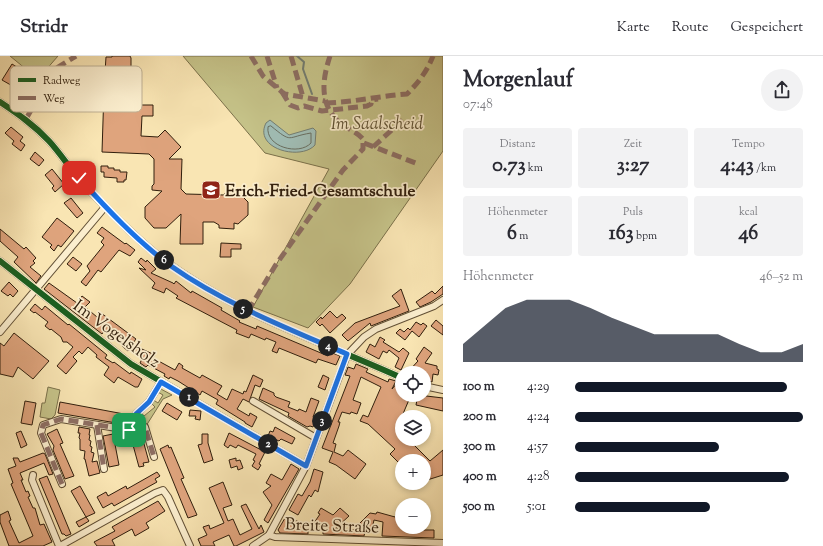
<!DOCTYPE html>
<html lang="de">
<head>
<meta charset="utf-8">
<style>
	:root { --surface:#fff; --page:#f2f2f3; --text:#2b2b33; --muted:#7c7c81; --line:#e1e1e2; --accent:#111827 }
	body { margin:0; font-family:"Sorts Mill Goudy",serif; background:var(--page); color:var(--text); height:100vh; display:flex; flex-direction:column; font-size:15px; white-space:nowrap }
	* { box-sizing:border-box; margin:0 }
	p { font-size:13px; color:var(--muted) }
	.icon { flex:none; width:22px; height:22px; fill:none; stroke:currentColor; stroke-width:2; stroke-linecap:round; stroke-linejoin:round }
	.map { position:relative; flex:1; overflow:hidden }
	.panel { display:flex; flex-direction:column; background:var(--surface); width:380px }
	.panel>* { flex:none }
	.buttons { position:absolute; left:395px; top:310px; display:grid; gap:8px }
	.buttons a { display:grid; place-items:center; width:36px; height:36px; border-radius:50%; background:var(--surface); box-shadow:0 2px 6px #0003; font-size:20px }
	.pin { position:absolute; display:grid; place-items:center; width:34px; height:34px; color:#fff; margin:-17px; border-radius:8px; box-shadow:0 2px 6px #0006 }
	.km { position:absolute; width:20px; height:20px; margin:-10px; border-radius:50%; background:#222; color:#fff; font-size:11px; line-height:20px; text-align:center }
	.round { display:grid; place-items:center; flex:none; width:42px; height:42px; border-radius:21px; background:var(--page) }
	.summary { display:flex; align-items:center; justify-content:space-between; height:68px; padding:0 20px }
	h1 { font-size:22px; font-weight:700; line-height:30px }
	.figures { display:grid; grid-template-columns:repeat(3,1fr); gap:6px; height:68px; padding:4px 20px }
	.figures div { display:grid; align-content:center; border-radius:4px; background:var(--page); text-align:center }
	.figures b { font-size:20px; font-weight:700 }
	.figures small { font-size:11px; font-weight:400 }
	.figures p { font-size:11px }
	.chart { height:112px; padding:8px 20px }
	.chart p { display:flex; justify-content:space-between }
	.chart svg { width:100%; height:72px; margin-top:4px; fill:var(--accent); opacity:.7 }
	ul { padding:0 20px; list-style:none; font-size:13px }
	li { display:grid; grid-template-columns:64px 48px 1fr; align-items:center; height:30px }
	li i { height:10px; border-radius:5px; background:var(--accent) }
	header { display:flex; align-items:center; gap:24px; box-sizing:border-box; height:56px; padding:0 20px; background:var(--surface); border-bottom:1px solid var(--line) }
	header strong { font-size:19px }
	nav { display:flex; gap:22px; margin-inline-start:auto; font-size:14px }
	main { display:flex; flex:1; min-height:0 }
	.map>svg:first-child { display:block }
	.green { fill:#c5c288; stroke:#7a704a }
	.water { fill:#a0bdb5; stroke:#737d71 }
	.lines { fill:none; stroke-linecap:round; stroke-linejoin:round }
	.shore { stroke:#686e60; stroke-width:1 }
	.stream { stroke:#737d71; stroke-width:2 }
	.building { fill:#dfa47d; stroke:#301e0c }
	.minor-casing { stroke:#625036; stroke-width:8 }
	.minor { stroke:#fbeece; stroke-width:6 }
	.quiet { stroke:#8d6e63; stroke-width:5; stroke-dasharray:10 5; stroke-linecap:butt }
	.cycleway-casing { stroke:#fbeece; stroke-width:8 }
	.cycleway { stroke:#1b5e20; stroke-width:6 }
	.route-casing { stroke:#fff; stroke-width:8 }
	.route { stroke:#1a73e8; stroke-width:5 }
	.labels { text-anchor:middle; stroke-width:3.5; stroke-linejoin:round; paint-order:stroke }
	.park-label { font-size:17px; font-style:italic; fill:#5d4f31; stroke:#fbeece }
	.poi-label { font-size:17px; font-weight:bold; fill:#301e0c; stroke:#fbeece; text-anchor:start }
	.street-label { font-size:17px; fill:#301e0c; stroke:#fbeece }
	.key { fill:#fbeece; stroke:#beb094; stroke-width:1 }
	.key-label { font-size:11px; fill:#301e0c }
</style>
</head>
<body>
<header>
<strong>Stridr</strong>
<nav><a>Karte</a><a>Route</a><a>Gespeichert</a></nav>
</header>
<main>
<div class="map">
<svg width="443" height="490" viewBox="0 0 443 490">
	<rect width="100%" height="100%" fill="#f9e5b3"/>
	<filter id="stains"><feTurbulence type="fractalNoise" baseFrequency=".005" numOctaves="4"/><feColorMatrix values="0 0 0 0 .2 0 0 0 0 .09 0 0 0 0 .02 0 0 0 .5 -.17"/></filter>
	<radialGradient id="worn" r=".72"><stop offset=".6" stop-color="#630" stop-opacity="0"/><stop offset="1" stop-color="#630" stop-opacity=".3"/></radialGradient>
	<g class="green">
		<polygon points="10,0 58,0 38,23"/>
		<polygon points="183,0 443,0 443,95 350,228 308,272 253,251 329,113 265,97"/>
		<polygon points="48,331 60,334 55,359 51,363 40,361 42,347 45,347"/>
		<polygon points="159,332 172,339 163,343 146,370 139,360 136,360 140,355 144,360 155,351 150,346 152,343 158,347 163,339 156,335"/>
	</g>
	<path class="water" d="M270 64 289 79 313 72 316 75 315 89C301 105 253 93 266 67Z"/>
	<g class="lines">
		<path class="shore" d="M271 70C293 88 286 81 311 77V87C299 100 265 91 268 71Z"/>
		<polyline class="stream" points="297,0 304,6 303,13 312,38"/>
	</g>
	<g class="building">
		<polygon points="112,0 130,0 131,2 131,16 129,16 129,26 139,26 138,49 153,49 153,60 142,60 141,80 158,81 165,74 181,91 169,103 182,103 181,133 186,138 224,139 226,136 239,137 248,146 248,159 238,168 234,167 234,173 219,172 219,169 214,166 203,166 203,188 180,188 181,158 166,172 154,172 145,162 145,151 162,135 152,134 152,130 154,128 154,103 149,98 102,96 104,34 111,34 111,16 105,16 106,1 112,1"/>
		<polygon points="12,8 25,16 16,32 2,24"/>
		<polygon points="11,71 23,81 20,85 25,89 21,95 12,88 14,85 5,77"/>
		<polygon points="35,96 44,104 39,110 30,103"/>
		<polygon points="101,110 108,110 108,112 114,112 114,114 120,114 120,116 127,116 126,124 124,124 124,126 117,126 117,122 104,121 104,116 101,116"/>
		<polygon points="52,113 64,128 55,136 52,132 54,130 45,119"/>
		<polygon points="71,142 83,157 77,162 64,147"/>
		<polygon points="57,162 74,175 61,191 58,189 54,195 50,191 52,189 42,181"/>
		<polygon points="102,171 125,188 126,187 135,194 130,200 119,194 101,216 98,214 86,230 81,226 90,215 87,210 104,189 101,186 104,182 97,177"/>
		<polygon points="0,173 24,193 26,191 36,202 33,205 35,207 30,211 41,220 36,227 14,206 18,201 0,185"/>
		<polygon points="221,187 241,188 241,193 231,193 231,201 220,201"/>
		<polygon points="73,201 82,208 76,215 67,208"/>
		<polygon points="141,202 146,206 147,204 156,213 151,217 173,227 174,228 176,225 191,237 192,235 222,252 221,254 240,265 239,266 256,273 257,270 328,300 330,296 340,300 336,309 318,303 316,307 279,292 277,297 272,295 276,286 266,282 265,284 251,278 249,282 236,277 237,274 176,242 178,240 166,232 164,237 152,232 155,227 139,212 146,214 138,206"/>
		<polygon points="9,226 18,235 13,241 10,238 8,240 1,235"/>
		<polygon points="49,227 77,247 82,240 90,246 85,251 97,261 101,257 136,283 133,287 134,288 133,289 155,299 153,302 175,314 179,307 183,310 182,312 200,322 202,319 222,330 217,338 227,344 232,333 243,338 244,335 246,336 253,319 263,324 260,331 255,329 249,346 243,343 237,353 249,360 250,357 257,361 252,371 245,367 245,366 216,348 218,344 202,335 200,339 178,325 170,321 169,323 164,320 165,318 148,309 146,311 140,307 143,301 129,294 128,295 122,290 123,288 105,274 102,278 44,233"/>
		<polygon points="443,230 443,238 431,246 420,251 416,246 432,235 435,238"/>
		<polygon points="401,233 409,255 371,270 370,267 348,285 342,279 355,267 400,250 392,240"/>
		<polygon points="35,248 42,254 45,250 68,269 69,268 107,299 105,302 113,307 114,306 130,318 131,316 142,323 138,331 135,331 118,321 114,327 104,319 109,311 96,301 97,299 88,291 82,298 79,295 73,301 77,305 66,318 57,310 73,291 67,286 63,286 61,281 51,273 50,274 45,270 48,266 35,256 34,257 30,254"/>
		<polygon points="330,255 337,262 342,258 346,262 330,277 322,268 320,270 316,266 321,261 322,263"/>
		<polygon points="436,264 443,270 443,279 431,270"/>
		<polygon points="416,266 421,269 423,267 427,270 419,281 412,275 405,284 396,277 400,273 404,276 408,272 410,274"/>
		<polygon points="14,277 49,305 33,323 18,311 13,321 0,318 0,287 4,290"/>
		<polygon points="380,281 385,284 383,286 399,296 403,292 409,297 401,314 395,311 399,302 389,294 387,297 383,295 379,303 366,296 370,288 375,291"/>
		<polygon points="424,291 432,297 425,307 437,310 437,313 439,314 438,319 433,318 432,326 424,324 424,317 407,317 418,305 416,303"/>
		<polygon points="356,308 368,313 366,316 388,326 389,323 396,325 392,333 398,326 402,328 402,339 411,339 397,372 402,377 402,383 408,383 430,405 443,394 443,419 424,425 424,405 402,405 402,410 390,398 395,393 368,368 360,365 363,359 368,361 381,331 361,321 353,344 361,347 357,358 351,356 350,358 342,356 338,366 340,366 339,370 333,387 336,388 334,396 343,400 348,394 366,408 355,423 336,409 329,406 333,396 322,392 350,320 345,319 347,314 348,311 354,313"/>
		<polygon points="323,319 329,322 325,334 318,331"/>
		<polygon points="263,332 274,337 274,339 276,341 290,346 288,351 298,355 299,353 306,356 311,342 319,345 313,361 316,363 313,371 310,370 307,371 288,360 289,357 259,343"/>
		<polygon points="418,339 443,342 443,355 416,349"/>
		<polygon points="25,345 36,347 32,369 21,367"/>
		<polygon points="60,346 124,358 122,368 58,357"/>
		<polygon points="167,347 182,356 177,364 162,355"/>
		<polygon points="190,354 201,355 200,364 195,363 196,360 189,360"/>
		<polygon points="79,371 90,373 89,379 90,379 89,384 91,385 90,390 92,391 91,396 94,397 92,406 97,405 100,417 89,420 85,403 84,403 85,395 80,394 80,383 79,382 80,377 78,377"/>
		<polygon points="275,371 295,382 292,388 281,383 279,385 268,380 270,375 273,376"/>
		<polygon points="57,373 63,387 60,388 74,420 65,423 53,394 54,390 47,378"/>
		<polygon points="21,375 27,389 21,392 16,377"/>
		<polygon points="135,376 136,379 141,377 149,406 143,407 144,410 139,411 130,378"/>
		<polygon points="229,377 265,396 259,408 261,409 258,414 252,410 255,405 253,404 256,398 238,389 236,392 230,389 228,392 224,389"/>
		<polygon points="113,378 119,409 109,411 103,380"/>
		<polygon points="202,378 208,378 208,387 213,404 204,407 198,389 202,388"/>
		<polygon points="168,389 169,392 171,391 173,396 184,422 181,423 197,459 188,462 160,393"/>
		<polygon points="43,397 45,398 53,418 49,419 44,407 20,417 23,424 21,424 26,436 28,435 30,440 28,441 33,452 35,452 40,469 44,468 52,486 43,490 9,490 0,466 0,459 8,455 11,464 9,465 19,487 33,480 11,428 13,427 8,413 16,410 13,402 18,402 20,406"/>
		<polygon points="236,402 236,405 240,404 243,412 238,414 237,410 231,412 229,404"/>
		<polygon points="291,408 299,413 268,467 264,464 272,449 263,436 271,430 266,427 271,418 282,424"/>
		<polygon points="314,413 323,416 318,436 315,434 311,441 309,439 298,459 289,454 298,438 302,440 310,426"/>
		<polygon points="157,416 160,420 155,423 157,426 114,450 112,447 103,452 97,441 106,436 108,440 126,430 127,433"/>
		<polygon points="47,420 71,478 66,480 64,478 62,478 39,423"/>
		<polygon points="223,426 232,449 223,452 228,465 233,463 240,479 252,473 241,450 246,448 259,473 261,469 264,476 236,490 234,490 229,479 213,486 215,490 201,490 198,483 207,479 203,471 209,469 210,473 224,467 209,432"/>
		<polygon points="80,430 95,457 86,461 89,465 79,471 76,466 86,461 71,435"/>
		<polygon points="158,445 165,455 146,467 149,472 135,480 132,473 112,484 115,490 97,490 94,486 115,475 112,471"/>
		<polygon points="321,452 333,459 340,452 349,460 335,473 362,474 358,469 370,457 376,458 377,456 395,461 398,455 402,456 400,472 411,473 411,474 434,474 434,482 382,480 383,466 374,464 372,473 366,471 364,480 323,478 323,472 314,467 320,458 318,457"/>
		<polygon points="285,462 308,468 308,478 280,477 278,474"/>
	</g>
	<g class="lines">
		<g class="minor-casing">
			<g id="minor">
				<path d="M0 46C18 58 34 69 49 85 60 97 69 111 79 123 103 149 128 175 155 197 227 255 318 284 402 322"/>
				<polyline points="0,205 131,308 306,410"/>
				<polyline points="0,276 105,151"/>
				<polyline points="424,330 443,334"/>
				<polyline points="253,345 316,382"/>
				<polyline points="97,369 104,413"/>
				<polyline points="134,371 145,371 154,401"/>
				<polyline points="33,419 32,424 59,490"/>
				<polyline points="62,428 41,377 43,369 61,363 129,374 134,371 136,358 149,346 161,326"/>
				<polyline points="269,479 275,481 443,487"/>
				<polyline points="60,490 155,437 163,434 168,441 190,490"/>
				<polyline points="253,490 269,479 306,410 347,299 364,281 376,273 434,250 443,244"/>
			</g>
		</g>
		<use href="#minor" class="minor"/>
		<g class="quiet">
			<polyline points="251,0 263,20 282,36 285,38 325,45"/>
			<polyline points="267,0 277,32"/>
			<polyline points="291,0 303,41"/>
			<polyline points="282,36 290,49 298,52 304,50 322,55 367,50 371,48 372,44 378,43"/>
			<path d="M326 47C354 46 380 40 407 38 419 26 427 15 433 0"/>
			<polyline points="26,63 55,13 76,0"/>
			<polyline points="364,87 418,108"/>
			<polyline points="373,91 404,63"/>
			<path d="M248 255 275 210 343 114 363 93V83C357 76 348 73 340 67 319 49 322 24 330 0"/>
			<polyline points="97,369 104,413"/>
			<polyline points="134,371 145,371 154,401"/>
			<polyline points="62,428 41,377 43,369 61,363 129,374 134,371 136,358 149,346 161,326"/>
		</g>
		<g class="cycleway-casing">
			<g id="cycleway">
				<path d="M0 46C18 58 34 69 49 85 60 97 69 111 79 123 103 149 128 175 155 197 227 255 318 284 402 322"/>
				<polyline points="0,205 131,308 306,410"/>
			</g>
		</g>
		<use href="#cycleway" class="cycleway"/>
	</g>
	<g class="lines">
		<g class="route-casing">
			<path id="route" d="M79 122C107 153 137 185 171 210 225 248 287 272 347 298L306 410 161 326 149 346 136 358 134 371 129 374"/>
		</g>
		<use href="#route" class="route"/>
	</g>
	<defs>
		<g id="school-square" transform="scale(1)"><rect x="-9" y="-9" width="18" height="18" rx="4" fill="#8f2418" stroke="#fbeece"/><path d="M0-5L7-2L0 1L-7-2ZM-4 1L0 2.5L4 1V4Q0 6-4 4Z" fill="#fff"/></g>
	</defs>
	<g fill-rule="evenodd">
		<use href="#school-square" x="211" y="134"/>
	</g>
	<g class="labels">
		<g class="park-label">
			<text x="377" y="73">Im Saalscheid</text>
		</g>
		<g class="poi-label">
			<text x="225" y="140">Erich-Fried-Gesamtschule</text>
		</g>
		<g class="street-label">
			<text transform="translate(117 277) rotate(36)" y="6">Im Vogelsholz</text>
			<text transform="translate(332 469) rotate(2)" y="6">Breite Straße</text>
		</g>
	</g>
	<rect x="10" y="10" width="132" height="46" rx="6" class="key"/>
	<rect x="18" y="22" width="18" height="4" fill="#1b5e20"/>
	<rect x="18" y="40" width="18" height="4" fill="#8d6e63"/>
	<g class="key-label">
		<text x="43" y="28">Radweg</text>
		<text x="43" y="46">Weg</text>
	</g>
	<rect width="100%" height="100%" filter="url(#stains)"/>
	<rect width="100%" height="100%" fill="url(#worn)"/>
</svg>
<div class="buttons">
<a><svg class="icon" aria-label="locate" viewBox="0 0 24 24"><circle cx="12" cy="12" r="6"/><path d="M12 2v4M12 18v4M2 12h4M18 12h4"/></svg></a>
<a><svg class="icon" aria-label="layers" viewBox="0 0 24 24"><path d="M12 4l9 5-9 5-9-5zM3 14l9 5 9-5"/></svg></a>
<a>+</a>
<a>−</a>
</div>
<div class="pin" style="left:129px;top:374px;background:#1e9e55"><svg class="icon" aria-label="arrive" viewBox="0 0 24 24"><path d="M6 21V4h12l-3 4 3 4H6"/></svg></div>
<div class="pin" style="left:79px;top:122px;background:#d93025"><svg class="icon" aria-label="check" viewBox="0 0 24 24"><path d="M5 12l5 5 9-10"/></svg></div>
<b class="km" style="left:189px;top:341px">1</b>
<b class="km" style="left:268px;top:388px">2</b>
<b class="km" style="left:322px;top:365px">3</b>
<b class="km" style="left:328px;top:290px">4</b>
<b class="km" style="left:243px;top:253px">5</b>
<b class="km" style="left:164px;top:204px">6</b>
</div>
<section class="panel">
<div class="summary"><div><h1>Morgenlauf</h1><p>07:48</p></div><a class="round"><svg class="icon" aria-label="share" viewBox="0 0 24 24"><path d="M12 15V3M7 8l5-5 5 5M5 13v7h14v-7"/></svg></a></div>
<div class="figures">
<div><p>Distanz</p><b>0.73<small> km</small></b></div>
<div><p>Zeit</p><b>3:27</b></div>
<div><p>Tempo</p><b>4:43<small> /km</small></b></div>
</div>
<div class="figures">
<div><p>Höhenmeter</p><b>6<small> m</small></b></div>
<div><p>Puls</p><b>163<small> bpm</small></b></div>
<div><p>kcal</p><b>46</b></div>
</div>
<div class="chart"><p><span>Höhenmeter</span>46–52 m</p>
<svg viewBox="0 0 160 44" preserveAspectRatio="none"><path d="M0 44V33L10 22L20 11L30 6L40 6L50 6L60 11L70 17L80 22L90 27L100 27L110 27L120 27L130 33L140 38L150 38L160 33V44z"/></svg>
</div>
<ul>
<li><b>100 m</b>4:29<i style="width:93%"></i></li>
<li><b>200 m</b>4:24<i style="width:100%"></i></li>
<li><b>300 m</b>4:57<i style="width:63%"></i></li>
<li><b>400 m</b>4:28<i style="width:94%"></i></li>
<li><b>500 m</b>5:01<i style="width:59%"></i></li>
</ul>
</section>
</main>
</body>
</html>
